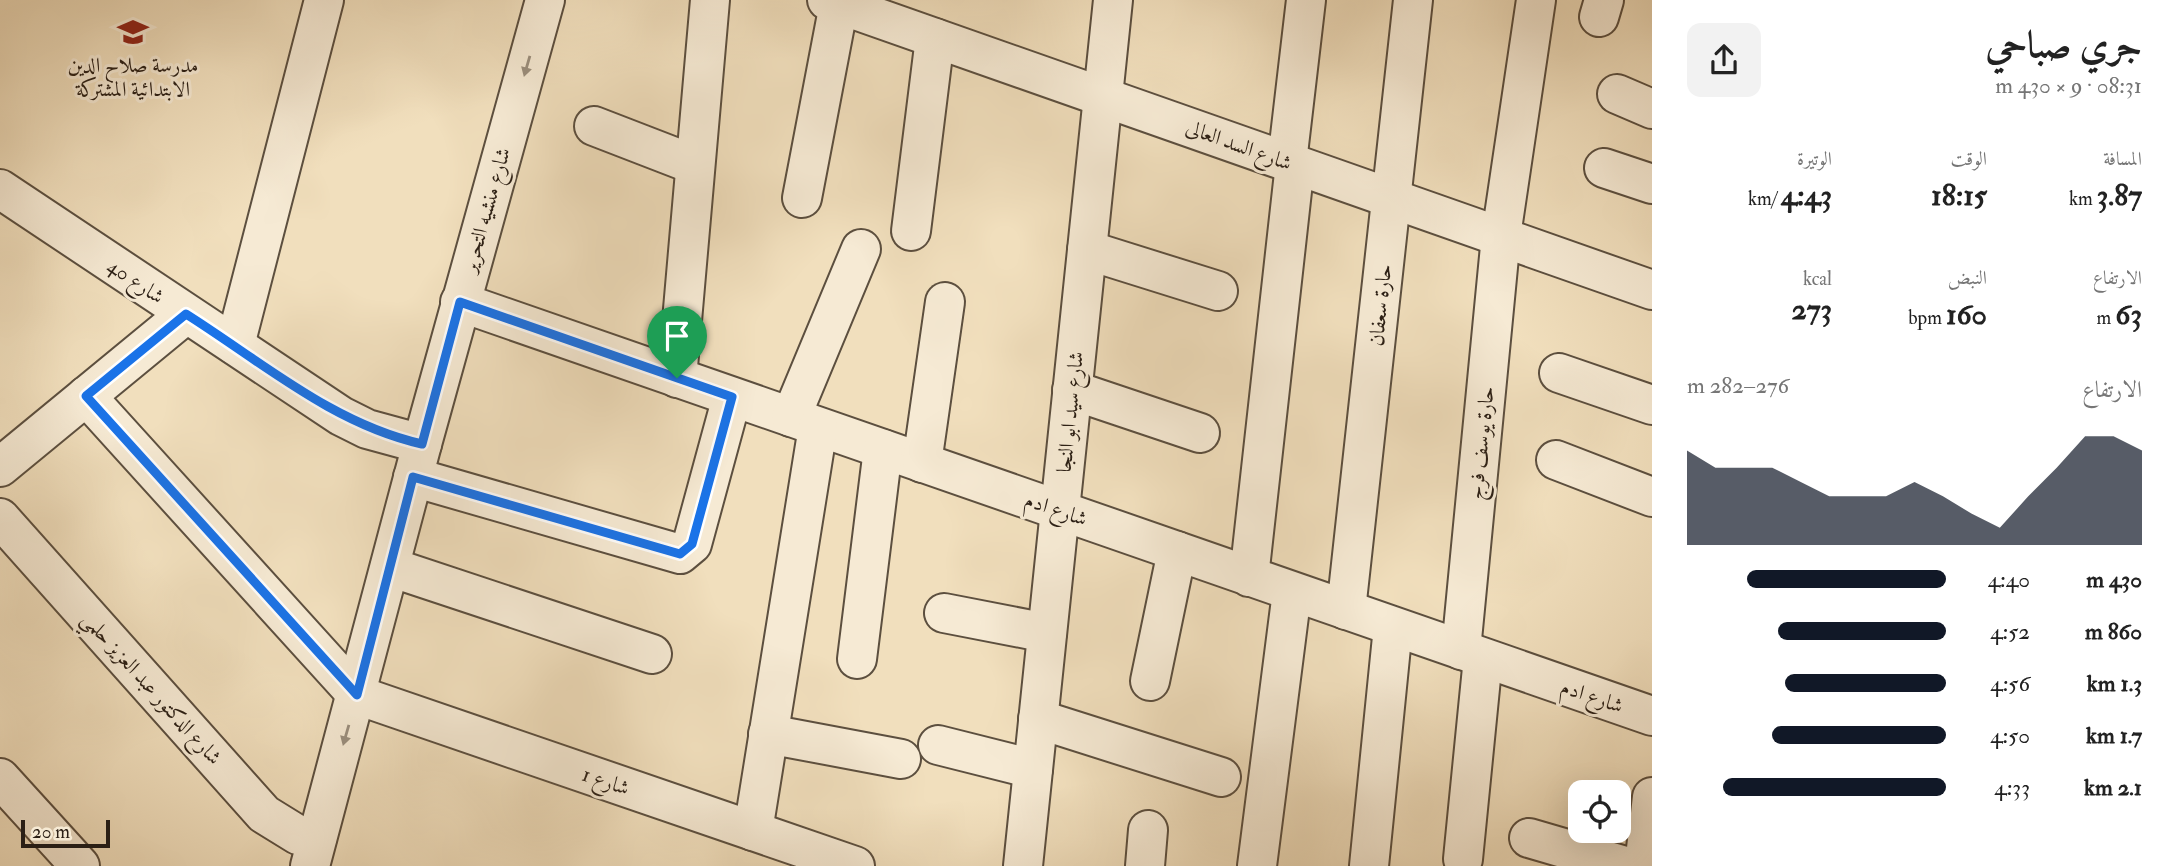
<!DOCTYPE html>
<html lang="ar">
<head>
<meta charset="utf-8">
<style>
	:root { --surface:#fff; --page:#f2f2f2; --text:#222; --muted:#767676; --accent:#111827 }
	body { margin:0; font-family:"IM FELL Double Pica",Amiri,serif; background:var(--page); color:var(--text); direction:rtl; height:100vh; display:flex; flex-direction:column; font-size:26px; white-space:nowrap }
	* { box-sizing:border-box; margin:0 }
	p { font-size:23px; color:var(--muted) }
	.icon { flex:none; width:38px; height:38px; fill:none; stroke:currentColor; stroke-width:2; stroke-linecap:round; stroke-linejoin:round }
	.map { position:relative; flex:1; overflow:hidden; direction:ltr }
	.side { display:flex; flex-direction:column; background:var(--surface); width:525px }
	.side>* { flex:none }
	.controls { position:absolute; left:1568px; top:780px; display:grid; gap:14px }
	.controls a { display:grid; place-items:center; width:63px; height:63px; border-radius:14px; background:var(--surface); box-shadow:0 7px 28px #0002; font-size:35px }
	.scale { position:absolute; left:21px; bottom:18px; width:89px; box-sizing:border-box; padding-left:7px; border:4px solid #2b1f15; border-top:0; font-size:19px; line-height:24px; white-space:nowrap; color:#2b1f15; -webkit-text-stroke:5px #f6ead4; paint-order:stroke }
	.pin { position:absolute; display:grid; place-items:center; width:60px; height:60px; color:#fff; margin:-72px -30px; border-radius:50% 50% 50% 0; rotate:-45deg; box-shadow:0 0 7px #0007 }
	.pin .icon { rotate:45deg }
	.round { display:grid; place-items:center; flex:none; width:74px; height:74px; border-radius:14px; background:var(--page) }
	.headline { display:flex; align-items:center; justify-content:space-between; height:119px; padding:0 35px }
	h1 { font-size:38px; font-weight:800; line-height:52px }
	.figures { display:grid; grid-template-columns:repeat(3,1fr); gap:10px; height:119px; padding:7px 35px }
	.figures div { display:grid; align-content:center }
	.figures b { font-size:30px; font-weight:800 }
	.figures small { font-size:19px; font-weight:400 }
	.figures p { font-size:19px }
	.chart { height:196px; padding:14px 35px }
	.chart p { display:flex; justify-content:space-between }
	.chart svg { width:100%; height:126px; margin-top:7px; fill:var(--accent); opacity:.7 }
	ul { padding:0 35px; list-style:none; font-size:23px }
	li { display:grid; grid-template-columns:112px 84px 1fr; align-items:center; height:52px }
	li i { height:18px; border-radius:9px; background:var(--accent) }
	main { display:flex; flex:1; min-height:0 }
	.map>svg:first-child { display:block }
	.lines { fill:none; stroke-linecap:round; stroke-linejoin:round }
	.minor-casing { stroke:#5c4f3f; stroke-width:42 }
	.minor { stroke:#f6ead4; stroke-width:38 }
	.oneway { fill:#9b8f7e }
	.route-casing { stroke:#fff; stroke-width:14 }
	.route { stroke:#1a73e8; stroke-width:9 }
	.labels { text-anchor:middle; stroke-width:6; stroke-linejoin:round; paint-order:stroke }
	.poi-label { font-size:21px; fill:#2b1f15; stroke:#f6ead4 }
	.street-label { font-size:21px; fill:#2b1f15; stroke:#f6ead4 }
</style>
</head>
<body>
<main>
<section class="side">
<div class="headline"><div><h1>جري صباحي</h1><p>08:31 · 9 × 430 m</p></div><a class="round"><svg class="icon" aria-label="share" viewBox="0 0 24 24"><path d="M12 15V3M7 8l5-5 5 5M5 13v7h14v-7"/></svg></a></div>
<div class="figures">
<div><p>المسافة</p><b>3.87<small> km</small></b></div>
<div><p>الوقت</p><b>18:15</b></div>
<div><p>الوتيرة</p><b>4:43<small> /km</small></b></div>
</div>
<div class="figures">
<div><p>الارتفاع</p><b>63<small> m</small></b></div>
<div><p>النبض</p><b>160<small> bpm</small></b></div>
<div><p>kcal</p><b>273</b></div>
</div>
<div class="chart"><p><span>الارتفاع</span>276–282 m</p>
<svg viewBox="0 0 160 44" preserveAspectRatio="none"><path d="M0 44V11L10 17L20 17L30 17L40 22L50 27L60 27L70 27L80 22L90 27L100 33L110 38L120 27L130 17L140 6L150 6L160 11V44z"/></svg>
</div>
<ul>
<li><b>430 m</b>4:40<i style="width:77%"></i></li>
<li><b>860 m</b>4:52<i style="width:65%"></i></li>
<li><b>1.3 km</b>4:56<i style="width:62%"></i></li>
<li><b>1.7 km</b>4:50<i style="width:67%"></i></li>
<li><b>2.1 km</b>4:33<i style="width:86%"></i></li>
</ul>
</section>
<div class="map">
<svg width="1652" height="866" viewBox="0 0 1652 866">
	<rect width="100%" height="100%" fill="#f1dfbd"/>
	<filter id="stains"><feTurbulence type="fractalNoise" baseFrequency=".00286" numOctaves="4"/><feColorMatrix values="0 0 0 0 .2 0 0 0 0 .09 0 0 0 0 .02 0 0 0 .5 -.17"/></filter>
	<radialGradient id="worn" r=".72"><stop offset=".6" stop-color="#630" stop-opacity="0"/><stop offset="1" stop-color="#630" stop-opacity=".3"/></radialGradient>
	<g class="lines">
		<g class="minor-casing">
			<g id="minor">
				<polyline points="827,0 1652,290"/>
				<polyline points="1599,17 1604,0"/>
				<polyline points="1617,94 1652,109"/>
				<polyline points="594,126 695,165"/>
				<polyline points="1287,162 1306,0"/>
				<polyline points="1604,168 1652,184"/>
				<polyline points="0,189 341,416 367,429 422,444"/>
				<polyline points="802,198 839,4"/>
				<polyline points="911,231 935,38"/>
				<polyline points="1087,250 1218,291"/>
				<polyline points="460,302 1652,716"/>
				<polyline points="235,345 324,0"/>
				<polyline points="1559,373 1652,405"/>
				<polyline points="677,378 710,0"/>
				<polyline points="1072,390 1200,433"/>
				<polyline points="86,396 357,695 855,866"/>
				<polyline points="791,417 861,249"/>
				<polyline points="1556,460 1652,497"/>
				<polyline points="922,463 945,302"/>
				<polyline points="0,467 186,314"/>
				<polyline points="413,477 680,554 692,544 732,397"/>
				<polyline points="0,518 264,814 298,835 317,838"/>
				<polyline points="390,567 652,654"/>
				<polyline points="1249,577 1295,164"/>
				<polyline points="1346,610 1413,0"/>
				<polyline points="944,613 1047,633"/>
				<polyline points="1461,650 1501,236 1536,0"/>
				<polyline points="857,659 883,449"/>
				<polyline points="1150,681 1177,551"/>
				<polyline points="1038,719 1221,777"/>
				<polyline points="768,734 901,759"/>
				<polyline points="938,745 1033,769"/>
				<polyline points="0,778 80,866"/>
				<polyline points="753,831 818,427"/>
				<polyline points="1529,838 1625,866"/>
				<polyline points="1463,859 1483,658"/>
				<polyline points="310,866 422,444 545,0"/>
				<polyline points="1023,866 1113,0"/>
				<polyline points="1145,866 1148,830"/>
				<polyline points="1257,866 1292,592"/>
				<polyline points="1369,866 1393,627"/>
				<polyline points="1644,866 1652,797"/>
			</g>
		</g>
		<use href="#minor" class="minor"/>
	</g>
	<defs><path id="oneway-solid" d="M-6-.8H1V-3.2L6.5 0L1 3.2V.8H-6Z" transform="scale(1.75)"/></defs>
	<g class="oneway">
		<use href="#oneway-solid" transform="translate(527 66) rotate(106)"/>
		<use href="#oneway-solid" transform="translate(346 735) rotate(106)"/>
	</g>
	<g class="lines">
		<g class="route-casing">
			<path id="route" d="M460 302 732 397 692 544 680 554 413 477 357 695 86 396 186 314C262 362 333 424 422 444Z"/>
		</g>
		<use href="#route" class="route"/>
	</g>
	<defs>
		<g id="school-bare" transform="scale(2.415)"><path d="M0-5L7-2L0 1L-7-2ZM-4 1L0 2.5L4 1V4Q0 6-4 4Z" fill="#8f2418" stroke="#f6ead4" stroke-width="2.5" paint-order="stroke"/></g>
	</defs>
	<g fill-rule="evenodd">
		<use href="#school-bare" x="133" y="32"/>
	</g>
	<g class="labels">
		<g class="poi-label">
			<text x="133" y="72">مدرسة صلاح الدين<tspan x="133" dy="24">الابتدائية المشتركة</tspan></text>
		</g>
		<g class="street-label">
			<text transform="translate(1239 145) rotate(20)" y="7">شارع السد العالى</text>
			<text transform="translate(486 210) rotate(-74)" y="7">شارع منشيه التحرير</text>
			<text transform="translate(136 281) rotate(34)" y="7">شارع 40</text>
			<text transform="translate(1380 305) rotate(-84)" y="7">حارة سعفان</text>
			<text transform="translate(1070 412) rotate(-84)" y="7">شارع سيد ابو النجا</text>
			<text transform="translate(1481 443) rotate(-84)" y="7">حارة يوسف فرج</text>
			<text transform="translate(1056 509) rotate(19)" y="7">شارع ادم</text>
			<text transform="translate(152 688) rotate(48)" y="7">شارع الدكتور عبد العزيز حلمي</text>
			<text transform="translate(1592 696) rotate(19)" y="7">شارع ادم</text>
			<text transform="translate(606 781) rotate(19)" y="7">شارع 1</text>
		</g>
	</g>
	<rect width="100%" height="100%" filter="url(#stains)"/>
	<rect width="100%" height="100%" fill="url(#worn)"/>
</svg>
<div class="controls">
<a><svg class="icon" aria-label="locate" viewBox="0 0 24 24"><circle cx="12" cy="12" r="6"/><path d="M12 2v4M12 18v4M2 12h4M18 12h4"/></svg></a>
</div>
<div class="scale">20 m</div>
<div class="pin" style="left:677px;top:378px;background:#1e9e55"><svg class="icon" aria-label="arrive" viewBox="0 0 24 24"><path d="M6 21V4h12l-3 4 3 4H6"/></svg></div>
</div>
</main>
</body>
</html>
